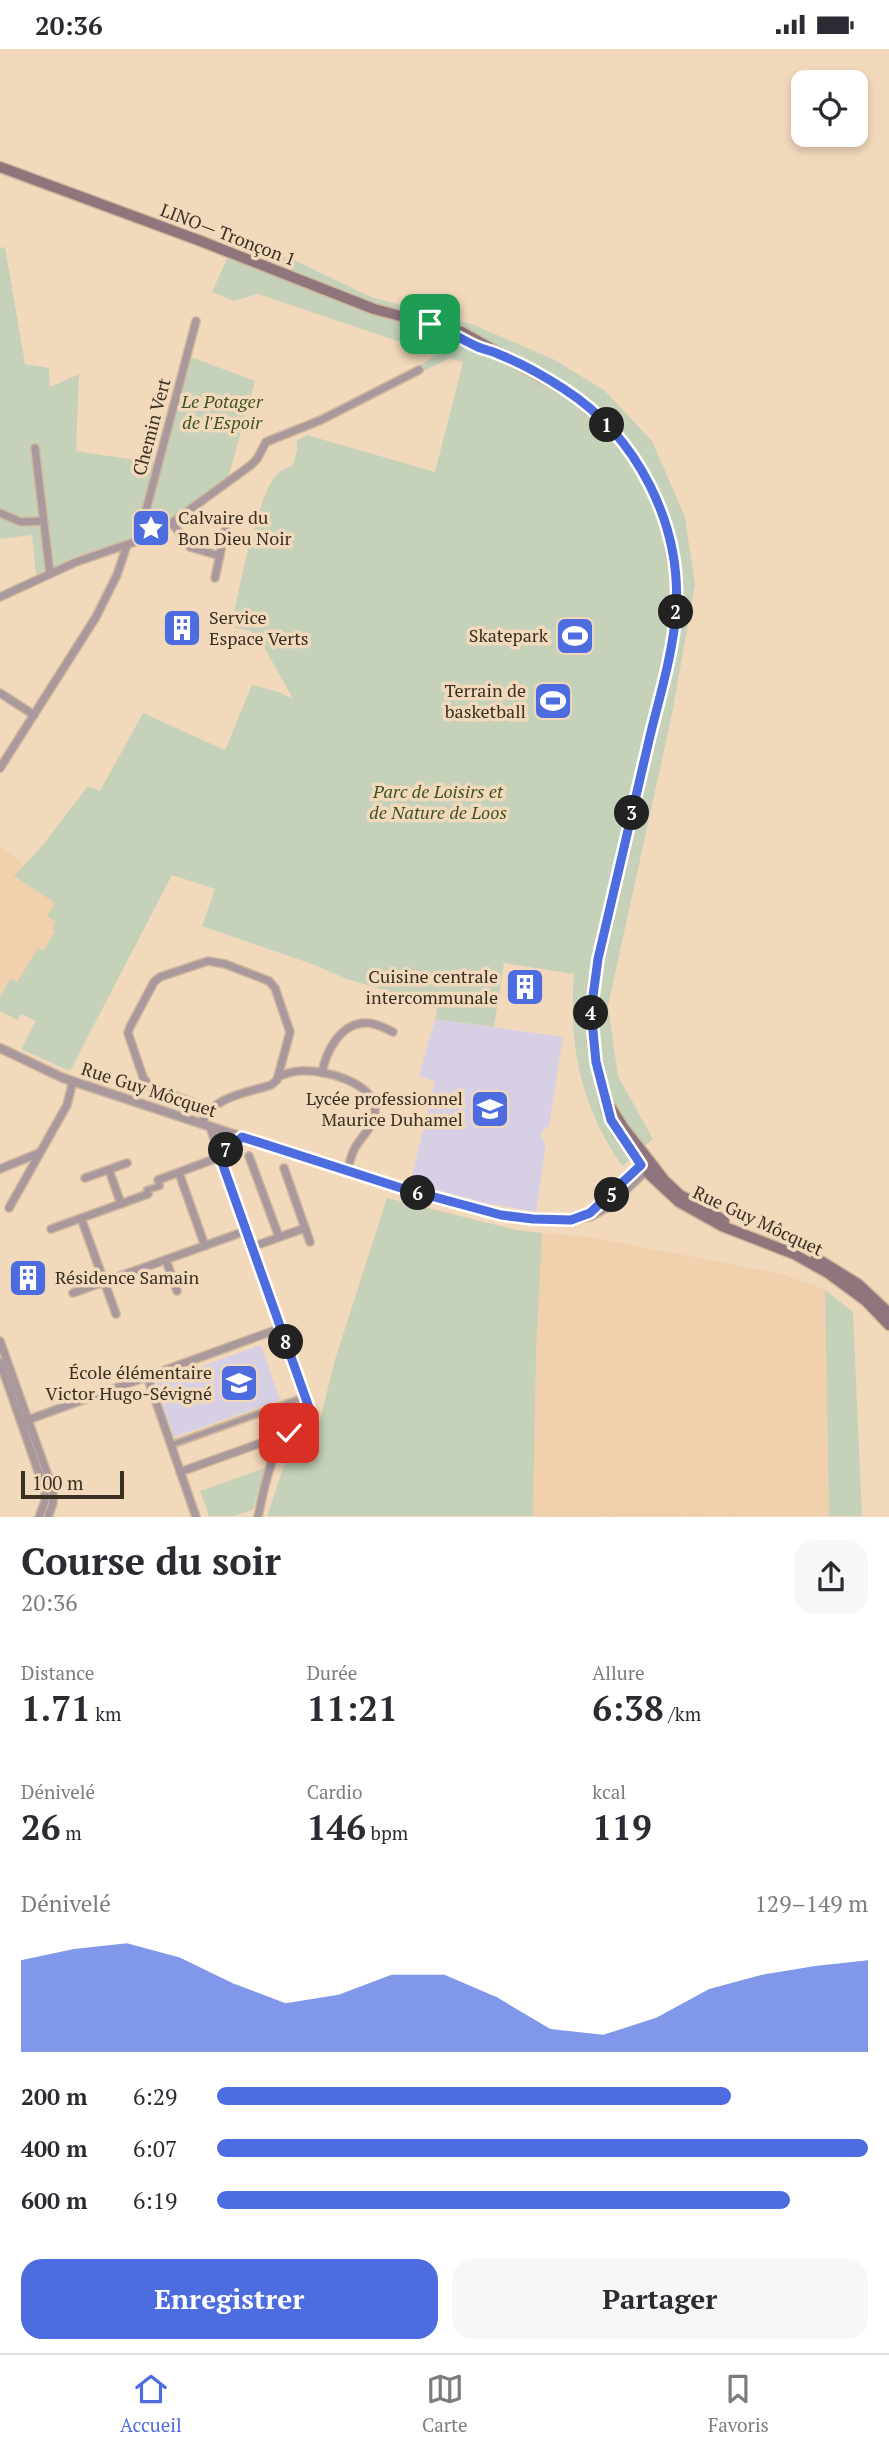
<!DOCTYPE html>
<html lang="fr">
<head>
<meta charset="utf-8">
<style>
	:root { --surface:#fff; --page:#f7f7f7; --text:#2b2b33; --muted:#7c7c81; --line:#e1e1e2; --accent:#4c6ce0 }
	body { margin:0; font-family:"PT Serif",serif; background:var(--page); color:var(--text); height:100vh; display:flex; flex-direction:column; font-size:26px; white-space:nowrap }
	* { box-sizing:border-box; margin:0 }
	p { font-size:23px; color:var(--muted) }
	.icon { flex:none; width:38px; height:38px; fill:none; stroke:currentColor; stroke-width:2; stroke-linecap:round; stroke-linejoin:round }
	.map { position:relative; height:1468px; overflow:hidden }
	.side { display:flex; flex-direction:column; background:var(--surface); flex:1 }
	.side>* { flex:none }
	.controls { position:absolute; left:791px; top:21px; display:grid; gap:14px }
	.controls a { display:grid; place-items:center; width:77px; height:77px; border-radius:14px; background:var(--surface); box-shadow:0 4px 10px #0003; font-size:35px }
	.scale { position:absolute; left:21px; bottom:18px; width:103px; box-sizing:border-box; padding-left:7px; border:4px solid #392f23; border-top:0; font-size:19px; line-height:24px; white-space:nowrap; color:#392f23; -webkit-text-stroke:5px #f3d9bc; paint-order:stroke }
	.pin { position:absolute; display:grid; place-items:center; width:60px; height:60px; color:#fff; margin:-30px; border-radius:14px; box-shadow:0 4px 10px #0006 }
	.km { position:absolute; width:35px; height:35px; margin:-18px; border-radius:50%; background:#222; color:#fff; font-size:19px; line-height:35px; text-align:center }
	.round { display:grid; place-items:center; flex:none; width:74px; height:74px; border-radius:21px; background:var(--page) }
	.overview { display:flex; align-items:center; justify-content:space-between; height:119px; padding:0 21px }
	h1 { font-size:38px; font-weight:800; line-height:52px }
	.stats { display:grid; grid-template-columns:repeat(3,1fr); gap:10px; height:119px; padding:7px 21px }
	.stats div { display:grid; align-content:center }
	.stats b { font-size:35px; font-weight:800 }
	.stats small { font-size:19px; font-weight:400 }
	.stats p { font-size:19px }
	.chart { height:196px; padding:14px 21px }
	.chart p { display:flex; justify-content:space-between }
	.chart svg { width:100%; height:126px; margin-top:7px; fill:var(--accent); opacity:.7 }
	.cta { display:flex; gap:14px; margin-top:auto; padding:14px 21px }
	.cta a { flex:1; height:80px; border-radius:21px; background:var(--accent); color:#fff; font-size:28px; font-weight:800; line-height:80px; text-align:center }
	.cta a+a { background:var(--page); color:var(--text) }
	ul { padding:0 21px; list-style:none; font-size:23px }
	li { display:grid; grid-template-columns:112px 84px 1fr; align-items:center; height:52px }
	li i { height:18px; border-radius:9px; background:var(--accent) }
	.status { display:flex; justify-content:space-between; align-items:center; height:49px; padding:0 35px; background:var(--surface); direction:ltr }
	.status svg { height:19px; fill:currentColor }
	.tabs { display:flex; justify-content:space-around; align-items:center; height:98px; border-top:2px solid var(--line); background:var(--surface); font-size:19px; color:var(--muted) }
	.tabs a { display:grid; justify-items:center; gap:4px }
	.tabs .selected { color:var(--accent) }
	.map>svg:first-child { display:block }
	.built { fill:#f0d0ad }
	.education { fill:#d7d0e5 }
	.green { fill:#c5d2b9 }
	.lines { fill:none; stroke-linecap:round; stroke-linejoin:round }
	.pedestrian-casing { stroke:#ceb79d; stroke-width:9 }
	.minor-casing { stroke:#ceb79d; stroke-width:10 }
	.tertiary-casing { stroke:#ceb79d; stroke-width:11 }
	.secondary-casing { stroke:#ceb79d; stroke-width:13 }
	.pedestrian { stroke:#a9989c; stroke-width:5 }
	.minor { stroke:#a9989c; stroke-width:7 }
	.tertiary { stroke:#a9989c; stroke-width:8 }
	.secondary { stroke:#8f767c; stroke-width:10 }
	.route-casing { stroke:#fff; stroke-width:14 }
	.route { stroke:#4c6ce0; stroke-width:9 }
	.labels { text-anchor:middle; stroke-width:7; stroke-linejoin:round; paint-order:stroke }
	.street-label { font-size:18px; fill:#392f23; stroke:#f3d9bc }
	.park-label { font-size:18px; font-style:italic; fill:#3e5521; stroke:#f3d9bc }
	.poi-label { font-size:18px; fill:#392f23; stroke:#f3d9bc; text-anchor:end }
</style>
</head>
<body>
<div class="status"><b>20:36</b><svg viewBox="0 0 49 12"><path d="M0 12V9h3v3zM5 12V6h3v6zM10 12V3h3v9zM15 12V0h3v12zM26 1h20v11H26zM47 4h2v5h-2z"/></svg></div>
<div class="map">
<svg width="889" height="1468" viewBox="0 0 889 1468">
	<rect width="100%" height="100%" fill="#f3d9bc"/>
	<g class="built">
		<polygon points="0,798 25,816 15,827 56,854 56,873 55,882 44,901 39,898 16,934 10,930 0,948"/>
		<polygon points="387,1149 516,1181 595,1189 782,1225 825,1241 829,1467 267,1468 291,1397 317,1383 335,1311"/>
	</g>
	<g class="education">
		<polygon points="435,970 563,988 549,1077 542,1082 541,1087 546,1095 536,1163 486,1154 410,1134 435,1032 419,1027"/>
		<polygon points="261,1296 280,1351 174,1388 155,1334"/>
	</g>
	<g class="green">
		<path d="M234 194 294 211 371 248 474 276 555 311 605 342 652 392 685 468 695 536 672 665 608 957 618 1027 653 1090 622 1117C581 1057 568 997 574 925L504 914 494 978 435 970 437 961 431 955 347 930 312 915 202 877 215 840 172 826 70 1022 21 1000 36 972 21 965 17 971 0 962V948L10 930 17 933 38 899 44 901 55 882 52 880 56 873 47 867 55 854 14 827 42 797 88 737 100 742 143 664 225 701 252 636 279 643 293 650 258 587H251V582L231 578C238 546 257 444 278 424 282 421 288 418 293 416L297 401V391L307 386 435 423 463 313 449 309 422 323 418 318 436 305 258 245 234 252 212 243Z"/>
		<polygon points="5,198 25,315 49,319 50,338 79,325 76,402 155,414 134,489 77,507 36,526 32,486 0,490 0,199"/>
		<polygon points="191,308 255,332 229,426 161,478 144,473"/>
		<polygon points="387,1149 516,1181 542,1184 536,1304 533,1467 267,1467 291,1397 317,1383 335,1311"/>
		<polygon points="825,1241 853,1263 862,1467 829,1467"/>
		<polygon points="265,1419 253,1461 234,1467 209,1467 200,1442"/>
	</g>
	<g class="lines">
		<g class="pedestrian-casing">
			<g id="pedestrian">
				<polyline points="148,1145 147,1141 160,1137 158,1131"/>
				<polyline points="171,1396 305,1348"/>
			</g>
		</g>
		<g class="minor-casing">
			<g id="minor">
				<polyline points="35,399 50,525"/>
				<polyline points="0,464 21,473 43,472"/>
				<polyline points="172,474 190,498 220,507"/>
				<polyline points="138,492 196,272"/>
				<polyline points="215,529 226,477"/>
				<polyline points="0,548 76,513 155,486 251,416 257,410 266,393 321,371 419,321"/>
				<polyline points="0,644 34,666"/>
				<polyline points="0,719 96,568 117,526 127,496"/>
				<path d="M322 1024C326 1002 341 973 367 974 376 974 385 979 393 983"/>
				<path d="M279 1027C286 1025 293 1022 300 1022 323 1020 376 1033 375 1063 374 1079 360 1088 354 1101 351 1107 349 1115 347 1122"/>
				<path d="M202 1075C210 1048 247 1044 271 1036L277 1031 290 983 275 939 269 932 225 915 208 912 160 928 154 933 130 978 128 984 143 1028 150 1038 200 1056 204 1067"/>
				<path d="M210 1078 312 1367 308 1375C302 1378 294 1380 288 1385 272 1396 262 1448 258 1468"/>
				<polyline points="249,1107 279,1188"/>
				<polyline points="220,1108 242,1088"/>
				<polyline points="284,1119 310,1193"/>
				<polyline points="0,1120 39,1104"/>
				<polyline points="109,1121 121,1155"/>
				<polyline points="179,1124 205,1197"/>
				<polyline points="85,1129 127,1114"/>
				<polyline points="158,1131 220,1108"/>
				<polyline points="9,1159 67,1056 73,1032"/>
				<polyline points="81,1169 116,1265"/>
				<polyline points="51,1180 148,1145"/>
				<polyline points="252,1198 305,1179"/>
				<polyline points="166,1211 177,1242"/>
				<polyline points="73,1244 240,1184"/>
				<polyline points="0,1292 53,1441 53,1454 48,1468"/>
				<polyline points="0,1313 45,1442 45,1452 39,1468"/>
				<polyline points="147,1327 196,1468"/>
				<polyline points="22,1373 281,1279"/>
				<polyline points="180,1423 272,1390 283,1389"/>
			</g>
		</g>
		<g class="tertiary-casing">
			<g id="tertiary">
				<polyline points="0,999 63,1029 242,1088 393,1137 508,1167 571,1171 591,1167 606,1159 650,1118"/>
				<polyline points="594,1162 645,1112"/>
			</g>
		</g>
		<g class="secondary-casing">
			<g id="secondary">
				<polyline points="0,118 198,191 374,260 462,283 571,345 602,371 626,398 645,426 659,456 669,487 675,526 676,564 671,599 593,936 591,962 593,996 607,1062 618,1085 649,1125 679,1153 722,1177 794,1205 828,1224 866,1252 889,1276"/>
				<polyline points="451,284 488,302"/>
				<polyline points="611,1059 623,1078 665,1132 680,1146 707,1160 724,1172"/>
				<polyline points="816,1209 858,1235 889,1264"/>
			</g>
		</g>
		<use href="#pedestrian" class="pedestrian"/>
		<use href="#minor" class="minor"/>
		<use href="#tertiary" class="tertiary"/>
		<use href="#secondary" class="secondary"/>
	</g>
	<g class="lines">
		<g class="route-casing">
			<path id="route" d="M289 1384 308 1376 312 1367 220 1108 242 1088 401 1139 501 1166 533 1170 571 1171 590 1164 641 1116 611 1071 596 1013 591 962 598 910C616 835 633 761 650 687 660 646 673 604 676 562 682 475 637 387 564 340 544 327 521 314 498 305 492 302 485 301 478 298 462 291 448 281 430 275"/>
		</g>
		<use href="#route" class="route"/>
	</g>
	<defs>
		<g id="sight-square" transform="scale(2.0125)"><rect x="-9" y="-9" width="18" height="18" rx="4" fill="#4c6ce0" stroke="#f3d9bc"/><path d="M0-6L1.8-2.2L6-1.7L2.9 1.2L3.7 5.4L0 3.3L-3.7 5.4L-2.9 1.2L-6-1.7L-1.8-2.2Z" fill="#fff"/></g>
		<g id="building-square" transform="scale(2.0125)"><rect x="-9" y="-9" width="18" height="18" rx="4" fill="#4c6ce0" stroke="#f3d9bc"/><path d="M-4-6H4V6H1V3H-1V6H-4ZM-2.5-4.3h1.7v1.8h-1.7ZM.8-4.3h1.7v1.8H.8ZM-2.5-1h1.7V.8h-1.7ZM.8-1h1.7V.8H.8Z" fill="#fff"/></g>
		<g id="stadium-square" transform="scale(2.0125)"><rect x="-9" y="-9" width="18" height="18" rx="4" fill="#4c6ce0" stroke="#f3d9bc"/><path d="M0-5a6.5 5 0 1 0 0 10a6.5 5 0 1 0 0-10ZM-3.5-1.8h7v3.6h-7Z" fill="#fff"/></g>
		<g id="school-square" transform="scale(2.0125)"><rect x="-9" y="-9" width="18" height="18" rx="4" fill="#4c6ce0" stroke="#f3d9bc"/><path d="M0-5L7-2L0 1L-7-2ZM-4 1L0 2.5L4 1V4Q0 6-4 4Z" fill="#fff"/></g>
	</defs>
	<g fill-rule="evenodd">
		<use href="#sight-square" x="151" y="479"/>
		<use href="#building-square" x="182" y="579"/>
		<use href="#stadium-square" x="575" y="587"/>
		<use href="#stadium-square" x="553" y="652"/>
		<use href="#building-square" x="525" y="938"/>
		<use href="#school-square" x="490" y="1060"/>
		<use href="#building-square" x="28" y="1229"/>
		<use href="#school-square" x="239" y="1334"/>
	</g>
	<g class="labels">
		<g class="street-label">
			<text transform="translate(228 186) rotate(21)" y="6">LINO— Tronçon 1</text>
			<text transform="translate(152 378) rotate(-75)" y="6">Chemin Vert</text>
			<text transform="translate(149 1041) rotate(18)" y="6">Rue Guy Môcquet</text>
			<text transform="translate(758 1172) rotate(25)" y="6">Rue Guy Môcquet</text>
		</g>
		<g class="park-label">
			<text x="222" y="359">Le Potager<tspan x="222" dy="21">de l'Espoir</tspan></text>
			<text x="438" y="749">Parc de Loisirs et<tspan x="438" dy="21">de Nature de Loos</tspan></text>
		</g>
		<g class="poi-label">
			<text x="178" y="475" text-anchor="start">Calvaire du<tspan x="178" dy="21">Bon Dieu Noir</tspan></text>
			<text x="209" y="575" text-anchor="start">Service<tspan x="209" dy="21">Espace Verts</tspan></text>
			<text x="548" y="593">Skatepark</text>
			<text x="526" y="648">Terrain de<tspan x="526" dy="21">basketball</tspan></text>
			<text x="498" y="934">Cuisine centrale<tspan x="498" dy="21">intercommunale</tspan></text>
			<text x="463" y="1056">Lycée professionnel<tspan x="463" dy="21">Maurice Duhamel</tspan></text>
			<text x="55" y="1235" text-anchor="start">Résidence Samain</text>
			<text x="212" y="1330">École élémentaire<tspan x="212" dy="21">Victor Hugo-Sévigné</tspan></text>
		</g>
	</g>
</svg>
<div class="controls">
<a><svg class="icon" aria-label="locate" viewBox="0 0 24 24"><circle cx="12" cy="12" r="6"/><path d="M12 2v4M12 18v4M2 12h4M18 12h4"/></svg></a>
</div>
<div class="scale">100 m</div>
<div class="pin" style="left:430px;top:275px;background:#1e9e55"><svg class="icon" aria-label="arrive" viewBox="0 0 24 24"><path d="M6 21V4h12l-3 4 3 4H6"/></svg></div>
<div class="pin" style="left:289px;top:1384px;background:#d93025"><svg class="icon" aria-label="check" viewBox="0 0 24 24"><path d="M5 12l5 5 9-10"/></svg></div>
<b class="km" style="left:607px;top:376px">1</b>
<b class="km" style="left:676px;top:563px">2</b>
<b class="km" style="left:632px;top:764px">3</b>
<b class="km" style="left:591px;top:964px">4</b>
<b class="km" style="left:612px;top:1146px">5</b>
<b class="km" style="left:418px;top:1144px">6</b>
<b class="km" style="left:226px;top:1101px">7</b>
<b class="km" style="left:286px;top:1293px">8</b>
</div>
<section class="side">
<div class="overview"><div><h1>Course du soir</h1><p>20:36</p></div><a class="round"><svg class="icon" aria-label="share" viewBox="0 0 24 24"><path d="M12 15V3M7 8l5-5 5 5M5 13v7h14v-7"/></svg></a></div>
<div class="stats">
<div><p>Distance</p><b>1.71<small> km</small></b></div>
<div><p>Durée</p><b>11:21</b></div>
<div><p>Allure</p><b>6:38<small> /km</small></b></div>
</div>
<div class="stats">
<div><p>Dénivelé</p><b>26<small> m</small></b></div>
<div><p>Cardio</p><b>146<small> bpm</small></b></div>
<div><p>kcal</p><b>119</b></div>
</div>
<div class="chart"><p><span>Dénivelé</span>129–149 m</p>
<svg viewBox="0 0 160 44" preserveAspectRatio="none"><path d="M0 44V12L10 8L20 6L30 11L40 20L50 27L60 24L70 17L80 17L90 25L100 36L110 38L120 32L130 22L140 17L150 14L160 12V44z"/></svg>
</div>
<ul>
<li><b>200 m</b>6:29<i style="width:79%"></i></li>
<li><b>400 m</b>6:07<i style="width:100%"></i></li>
<li><b>600 m</b>6:19<i style="width:88%"></i></li>
</ul>
<div class="cta"><a>Enregistrer</a><a>Partager</a></div>
</section>
<nav class="tabs">
<a class="selected"><svg class="icon" aria-label="home" viewBox="0 0 24 24"><path d="M3 11l9-7 9 7M6 9v11h12V9"/></svg>Accueil</a>
<a><svg class="icon" aria-label="map" viewBox="0 0 24 24"><path d="M3 6l6-2 6 2 6-2v14l-6 2-6-2-6 2zM9 4v14M15 6v14"/></svg>Carte</a>
<a><svg class="icon" aria-label="saved" viewBox="0 0 24 24"><path d="M7 4h10v16l-5-4-5 4z"/></svg>Favoris</a>
</nav>
</body>
</html>
